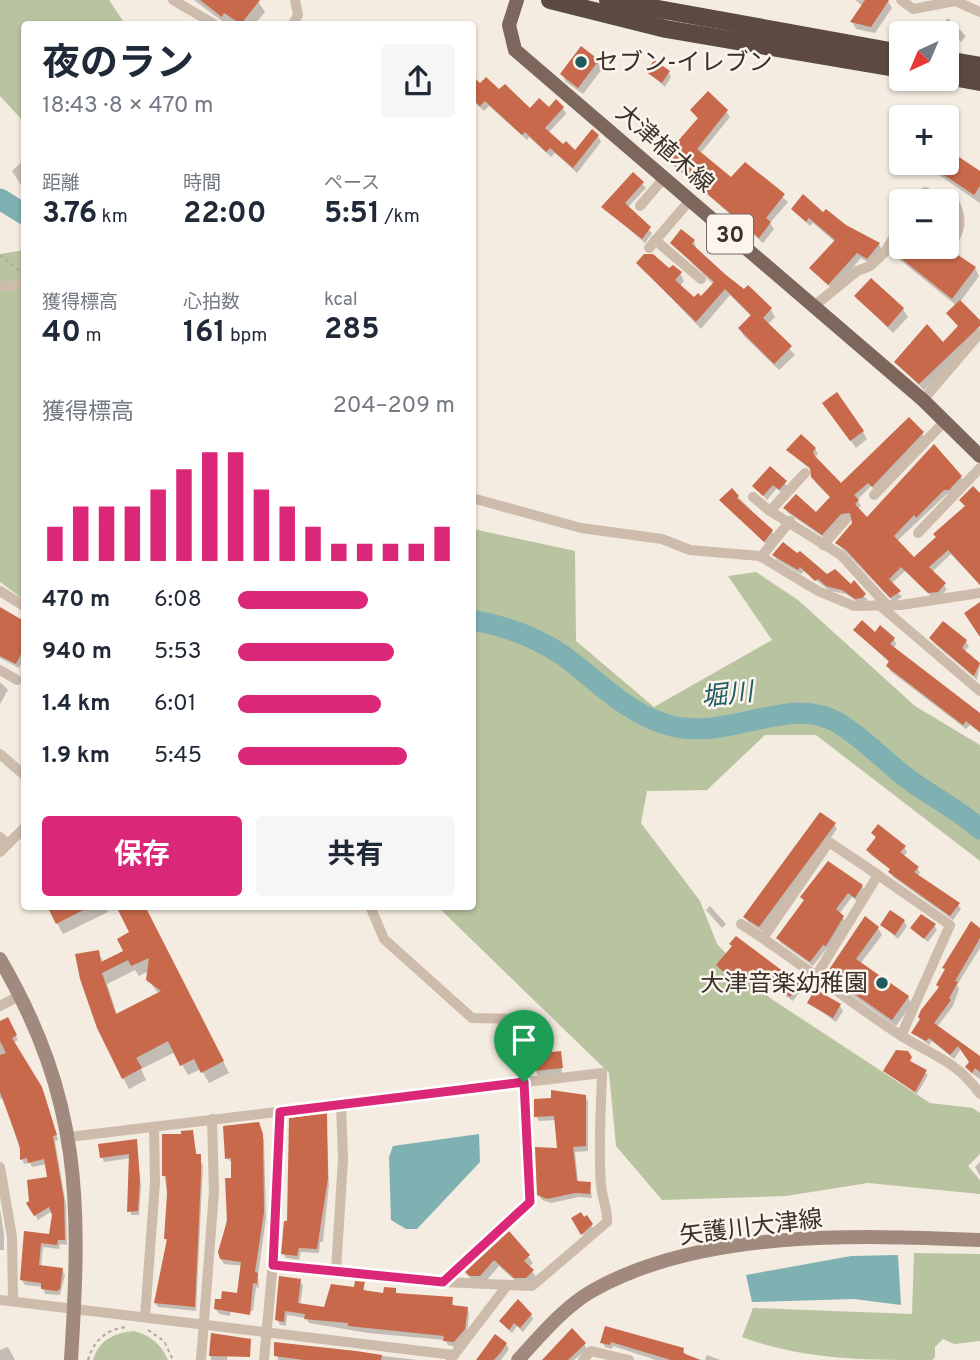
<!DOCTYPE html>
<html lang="ja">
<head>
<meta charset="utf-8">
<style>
	:root { --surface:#fff; --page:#f6f6f7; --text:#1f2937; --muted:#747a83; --accent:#db2777 }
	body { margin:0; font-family:Overpass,"Noto Sans JP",sans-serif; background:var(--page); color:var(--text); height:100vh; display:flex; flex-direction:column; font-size:26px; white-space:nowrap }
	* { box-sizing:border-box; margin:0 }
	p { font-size:23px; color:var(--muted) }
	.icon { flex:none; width:38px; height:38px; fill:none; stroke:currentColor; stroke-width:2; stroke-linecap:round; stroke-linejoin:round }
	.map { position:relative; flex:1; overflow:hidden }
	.drawer { position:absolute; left:21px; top:21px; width:455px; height:889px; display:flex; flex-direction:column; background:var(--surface); border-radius:7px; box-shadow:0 2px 5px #0004 }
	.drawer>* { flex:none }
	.needle { width:46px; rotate:224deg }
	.fabs { position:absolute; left:889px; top:21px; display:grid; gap:14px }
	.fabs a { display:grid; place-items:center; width:70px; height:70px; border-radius:7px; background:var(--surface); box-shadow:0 2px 5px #0004; font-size:35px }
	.pin { position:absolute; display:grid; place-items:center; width:60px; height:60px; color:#fff; margin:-72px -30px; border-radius:50% 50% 50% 0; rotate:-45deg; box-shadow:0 0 7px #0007 }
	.pin .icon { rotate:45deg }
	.round { display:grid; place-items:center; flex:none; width:74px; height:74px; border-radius:7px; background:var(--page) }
	.headline { display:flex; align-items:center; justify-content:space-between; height:119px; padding:0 21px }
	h1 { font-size:38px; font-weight:700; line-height:52px }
	.stats { display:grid; grid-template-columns:repeat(3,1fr); gap:10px; height:119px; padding:7px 21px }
	.stats div { display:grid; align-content:center }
	.stats b { font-size:30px; font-weight:700 }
	.stats small { font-size:19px; font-weight:400 }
	.stats p { font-size:19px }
	.chart { height:196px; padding:14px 21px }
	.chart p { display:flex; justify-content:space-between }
	.chart svg { width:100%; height:126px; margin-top:7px; stroke:var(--accent); stroke-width:6 }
	.button { display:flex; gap:14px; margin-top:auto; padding:14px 21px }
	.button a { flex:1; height:80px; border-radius:7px; background:var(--accent); color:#fff; font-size:28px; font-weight:700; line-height:80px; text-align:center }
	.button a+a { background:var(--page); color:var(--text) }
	ul { padding:0 21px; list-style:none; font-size:23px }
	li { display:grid; grid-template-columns:112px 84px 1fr; align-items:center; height:52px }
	li i { height:18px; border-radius:9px; background:var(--accent) }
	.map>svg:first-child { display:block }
	.green { fill:#b8c4a0 }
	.water { fill:#7fb0b2 }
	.shadow { fill:#0003; fill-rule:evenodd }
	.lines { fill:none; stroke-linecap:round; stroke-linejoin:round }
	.river { stroke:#7fb0b2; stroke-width:21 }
	.building { fill:#c8694b; fill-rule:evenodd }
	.path { stroke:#b9a596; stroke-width:2; stroke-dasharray:3.5 3.5; stroke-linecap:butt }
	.street { stroke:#cdbbac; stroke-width:10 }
	.secondary { stroke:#a18a7d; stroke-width:14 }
	.primary { stroke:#7d675c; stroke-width:14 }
	.highway { stroke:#5c4a42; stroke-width:18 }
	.route-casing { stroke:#fff; stroke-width:14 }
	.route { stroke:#db2777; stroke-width:9 }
	.poi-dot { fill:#1f5a5e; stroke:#fbf5ee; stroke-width:2.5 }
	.labels { text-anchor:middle; stroke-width:5; stroke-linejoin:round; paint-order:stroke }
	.shield { fill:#fbf5ee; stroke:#756b66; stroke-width:2 }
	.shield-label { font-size:23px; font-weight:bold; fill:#3b302b }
	.poi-label { font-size:24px; fill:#3b302b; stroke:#fbf5ee; text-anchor:start }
	.street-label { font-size:24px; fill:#3b302b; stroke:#fbf5ee }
	.water-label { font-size:26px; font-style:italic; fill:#1f5a5e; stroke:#fbf5ee }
</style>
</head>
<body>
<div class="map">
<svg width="980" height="1360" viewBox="0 0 980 1360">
	<rect width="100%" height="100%" fill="#f4ebe1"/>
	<g class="green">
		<polygon points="0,0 109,0 125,24 24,24 24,122 0,96"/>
		<polygon points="24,250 24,600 0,582 0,254"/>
		<polygon points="473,529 575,551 576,641 654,707 772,640 728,576 756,572 798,600 915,706 980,745 980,861 816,735 765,735 707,790 647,791 641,823 700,901 717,944 770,998 930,1103 973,1108 980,1113 980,1154 968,1166 980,1180 980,1194 868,1183 786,1196 662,1200 616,1146 609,1073 438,907 472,906"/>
		<path d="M914 1253 980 1254V1341L954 1344 943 1339 935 1347V1357L932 1360C866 1360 803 1360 742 1337L753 1308 912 1314Z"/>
		<path d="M134 1331C151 1336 160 1343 168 1360H93C99 1340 114 1333 134 1331Z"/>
	</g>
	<g class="water">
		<polygon points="479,1134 480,1162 417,1229 406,1229 391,1220 389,1157 393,1146"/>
		<polygon points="898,1255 901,1305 854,1299 752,1302 746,1275 851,1256"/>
	</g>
	<g class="shadow">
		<polygon points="194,0 257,0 265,12 255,24 226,24"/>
		<polygon points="855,0 888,1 892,8 875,33 856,29 852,22 863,6"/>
		<polygon points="948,18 966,36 961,42 943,24"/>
		<polygon points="597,61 602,69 583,94 566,82 562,74"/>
		<polygon points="648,72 669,73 671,77 665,87"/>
		<polygon points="472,78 480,85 500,92 530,110 563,108 566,114 548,133 563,147 576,152 598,136 601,142 577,173 555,153 551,157 529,137 527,140 489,106 484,111 472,100"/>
		<polygon points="692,111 726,111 730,117 700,154 731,179 745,164 788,202 770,223 774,229 763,243 666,158 699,120"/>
		<polygon points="947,150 980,172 980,203 921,163 947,163"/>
		<polygon points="24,160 24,190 12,171"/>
		<polygon points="633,174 646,188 627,208 652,233 645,243 603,207"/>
		<polygon points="793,209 824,214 879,244 882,250 871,264 861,258 833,290 812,268 835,242 813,223 810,226"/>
		<polygon points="694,241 697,250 744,292 748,287 771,310 775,317 767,325 795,355 779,370 744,336 740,329 752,317 730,295 701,329 638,263 680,273 684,281 679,287 695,300 702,299 714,285 672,243"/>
		<polygon points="901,244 901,247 944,247 975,268 979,276 960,302 979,335 924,390 896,363 943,345 959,327 948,314 957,306 900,260 896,252"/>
		<polygon points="856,297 903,309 908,317 893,333"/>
		<polygon points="829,411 863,432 867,439 856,448"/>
		<polygon points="922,433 925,439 875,491 871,486 857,500 861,506 857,509 867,520 961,477 964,482 952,494 947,494 897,541 914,560 980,496 980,585 951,554 932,572 947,589 940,597 933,598 905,571 891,584 902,597 894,602 837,543 854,524 853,518 844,518 826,539 788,513 785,508 816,515 831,498 816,483 812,471 788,450 815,449 818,454 814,458 841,486"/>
		<polygon points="770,469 788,487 783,494 777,488 767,500 754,486"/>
		<polygon points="738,497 772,531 775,536 767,545 722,500"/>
		<polygon points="774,555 851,586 868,600 859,603 846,594 830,591 804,571 801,574 777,560"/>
		<polygon points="0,610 24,624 24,657 19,668 0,658"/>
		<polygon points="943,623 966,642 969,646 964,652 980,665 977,680 934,643 931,638"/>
		<polygon points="855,630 894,639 896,644 893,649 980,715 980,733 970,725 966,729 890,671 888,666 890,663"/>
		<polygon points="0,682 8,690 0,704"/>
		<polygon points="834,824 837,829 762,931 748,922 745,917"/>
		<polygon points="873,834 904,847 907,852 903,857 917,868 920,873 917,876 958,905 961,909 953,920 893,877 891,870 871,855 868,850 877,839"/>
		<polygon points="862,886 865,891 858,902 852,897 839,914 846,922 829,950 827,948 813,966 781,943 778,939 805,901"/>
		<polygon points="48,906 105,906 108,912 63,934"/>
		<path d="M144 906 229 1073 209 1083 201 1069 188 1075 175 1052 141 1069 146 1080 129 1089 123 1078 98 952 104 963 126 952ZM135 970 139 976 149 971 148 980 159 994 117 1015 107 984Z"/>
		<polygon points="710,906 726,924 722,928 706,910"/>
		<polygon points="904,921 907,926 898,939 882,925"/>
		<polygon points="934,925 937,930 928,942 912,928"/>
		<polygon points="878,928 882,935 860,964 908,997 912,1004 896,1026 832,981 828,974"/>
		<polygon points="980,930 980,948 957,985 959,989 953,1006 937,1027 980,1058 980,1079 970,1072 968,1067 971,1063 961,1049 954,1059 932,1041 929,1045 913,1033"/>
		<polygon points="733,947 798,985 801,990 793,1001 756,973 748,982 737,972 731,980 718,966"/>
		<polygon points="809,1003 840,1006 843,1011 836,1022"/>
		<polygon points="7,1019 18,1040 13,1043 44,1093 58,1140 55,1141 66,1205 67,1245 60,1244 59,1249 43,1247 41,1267 62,1270 65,1275 60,1295 45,1294 43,1287 25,1285 22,1280 25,1233 51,1236 53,1215 52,1211 38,1220 29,1204 49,1179 47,1164 32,1167 30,1163 24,1164 5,1100 0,1098 0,1024"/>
		<polygon points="560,1053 562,1073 538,1076 536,1071"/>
		<polygon points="907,1053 911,1064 928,1075 917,1094 885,1071"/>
		<polygon points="585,1096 588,1101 588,1151 575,1152 578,1182 590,1184 592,1198 579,1197 551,1203 542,1200 539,1195 558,1150 556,1120 539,1121 536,1116"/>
		<polygon points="326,1115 329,1184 323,1242 320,1242 319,1253 301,1252 299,1260 286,1258 283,1253 289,1223"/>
		<polygon points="258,1124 264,1140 266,1218 258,1275 259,1288 256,1287 253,1311 231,1309 230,1316 219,1314 216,1309 239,1295 243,1266 224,1264 221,1259 232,1180 232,1163 227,1158"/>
		<polygon points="192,1131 197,1156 203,1165 196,1311 158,1307 155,1303 168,1243 165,1238 168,1194 164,1175 183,1135"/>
		<polygon points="136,1141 141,1187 139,1215 131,1215 131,1158 104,1162 102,1157"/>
		<polygon points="980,1162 980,1176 975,1167"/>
		<polygon points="0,1209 4,1234 4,1250 0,1250"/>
		<polygon points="587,1217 594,1230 585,1238 573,1219"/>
		<polygon points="516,1241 533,1263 529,1267 537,1278 530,1285 520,1285 499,1266 484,1283 471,1279 467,1272"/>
		<polygon points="300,1281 303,1286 300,1305 327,1309 364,1283 364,1299 366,1287 366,1292 385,1295 395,1290 398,1295 452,1299 454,1307 467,1308 469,1313 467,1334 457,1347 448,1345 445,1340 368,1333 309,1323 306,1318 287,1315 286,1326 280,1325 277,1320"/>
		<polygon points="531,1315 533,1319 523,1332 517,1326 512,1333 501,1322"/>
		<polygon points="606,1329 683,1350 686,1355 702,1360 656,1360 613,1346 612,1349 605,1347 602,1342"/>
		<polygon points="212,1335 228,1341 227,1360 211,1360"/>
		<polygon points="276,1344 418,1360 278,1360"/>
		<polygon points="506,1344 509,1349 501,1360 477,1360"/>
		<polygon points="584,1344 587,1349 574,1360 544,1360"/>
		<polygon points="8,1347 15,1360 0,1360 0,1350"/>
		<polygon points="707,1355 720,1360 705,1360"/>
	</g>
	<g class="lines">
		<g class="river">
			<polyline points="0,199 24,214"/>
			<path d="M472 620C505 626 534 636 561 654 595 678 621 709 662 723 707 740 753 715 799 713 813 713 827 716 840 724 865 739 889 766 915 784 937 799 960 811 980 829"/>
		</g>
	</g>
	<g class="building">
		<polygon points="200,0 260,0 241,24 224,13 222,17"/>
		<polygon points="865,0 889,0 871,27 850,22"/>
		<polygon points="581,46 599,60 578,88 560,74"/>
		<polygon points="654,60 670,71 662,83 646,72"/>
		<polygon points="472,76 480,83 486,77 499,89 505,84 530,108 539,98 549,107 556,99 564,107 545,128 563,144 566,141 575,150 592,129 599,135 573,168 550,148 546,152 525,132 522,135 485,101 480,106 472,99"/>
		<polygon points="708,91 728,110 697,149 731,177 745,162 785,194 766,218 771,222 759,238 664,157 698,118 690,110"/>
		<polygon points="947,149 980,171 980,186 974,195 926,163 947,163"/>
		<polygon points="633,172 644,182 625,203 651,227 642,239 601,207"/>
		<polygon points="803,194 823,212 826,209 846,225 880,243 867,259 857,253 828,285 809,268 835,240 809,218 806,222 791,209"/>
		<polygon points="681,229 695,240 692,244 726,275 744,289 748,285 772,308 763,318 792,346 774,364 738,328 751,315 725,289 696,322 636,263 644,254 653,254 669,268 673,265 682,272 675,280 694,297 698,293 701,296 714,282 670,243"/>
		<polygon points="897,247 946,247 976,267 952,299 893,252"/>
		<polygon points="871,278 904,308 888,327 854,296"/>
		<polygon points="960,300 980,320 980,326 919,384 894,362 927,324 943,342 958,326 946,313"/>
		<polygon points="837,392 864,431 850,441 822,403"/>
		<polygon points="909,417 924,432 872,487 868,483 854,495 859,500 855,504 867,517 934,444 962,476 949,490 944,490 916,518 914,515 894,536 914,557 936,537 933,534 965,506 959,500 973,486 980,493 980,585 948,550 929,567 946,583 938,592 928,593 901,567 889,579 901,591 890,598 846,550 835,543 852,523 850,513 841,514 822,535 783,508 796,494 816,512 830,497 811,477 810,468 786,450 801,434 816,448 813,452 815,456 841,483"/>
		<polygon points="770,466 787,481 779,490 773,485 763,496 752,486"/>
		<polygon points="732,488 739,496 737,498 773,530 764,542 719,500"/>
		<polygon points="783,542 797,553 800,551 827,574 835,569 851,584 854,580 866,594 862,598 855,599 842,590 826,586 818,579 815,581 800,567 798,570 772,555"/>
		<polygon points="980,602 980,637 964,613"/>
		<polygon points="0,607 24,621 24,648 16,664 0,656"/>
		<polygon points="862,620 875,632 880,625 895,638 890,644 980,713 980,732 966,721 963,725 886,666 889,661 853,630"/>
		<polygon points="943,621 967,640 962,648 980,663 974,676 929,638"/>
		<polygon points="820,812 836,823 759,927 743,917"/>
		<polygon points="878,824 906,846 900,852 919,867 914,872 960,903 950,916 888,872 890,869 866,850 876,837 871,833"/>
		<polygon points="828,861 863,885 855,898 848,893 836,909 844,916 826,946 823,945 810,962 776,938 804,900 800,897"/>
		<polygon points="47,906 91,906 56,924"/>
		<path d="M116 906H145L224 1061 201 1073 194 1059 180 1066 168 1041 136 1058 142 1068 122 1079 97 1028 80 979 75 954 99 950 101 962 123 951 117 939 129 932ZM149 958 146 980 161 991 116 1014 102 973 128 960 131 966Z"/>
		<polygon points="890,910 905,920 895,935 880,925"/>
		<polygon points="921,914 936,924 924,939 910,928"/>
		<polygon points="865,916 879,927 856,959 909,996 892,1020 826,974"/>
		<polygon points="971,921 980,928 980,938 955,981 958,982 949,998 951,1000 934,1023 980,1056 980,1072 975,1068 972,1073 965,1067 969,1062 958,1046 950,1055 929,1038 926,1041 911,1033 920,1019 918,1017 921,1010 939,987 936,985 945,969 942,968"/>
		<polygon points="736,936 800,984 790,997 753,969 744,979 734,969 728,976 716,965 732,946 729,944"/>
		<polygon points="815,989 841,1004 833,1018 807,1003"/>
		<polygon points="8,1017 17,1035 12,1038 42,1087 57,1135 53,1136 64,1199 65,1240 58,1240 57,1245 41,1243 39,1265 63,1268 60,1289 57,1291 41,1289 41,1283 20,1280 24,1231 49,1234 52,1215 49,1207 34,1216 26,1203 29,1201 27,1180 47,1177 44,1159 28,1163 27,1158 20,1160 20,1147 0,1092 0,1055 6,1053 0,1041 0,1021"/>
		<polygon points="896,1050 908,1051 912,1057 910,1061 927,1070 915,1092 883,1071"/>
		<polygon points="561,1051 563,1068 534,1071 532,1054"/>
		<polygon points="551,1090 586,1095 586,1146 573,1147 577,1181 591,1182 590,1194 575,1193 547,1199 537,1195 535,1147 557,1148 554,1116 534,1117 534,1099 551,1098"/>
		<polygon points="327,1113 328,1178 317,1249 299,1248 297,1256 281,1254 284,1221 287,1221 289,1118"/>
		<polygon points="259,1122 263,1134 264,1212 255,1272 258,1273 257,1284 253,1283 250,1315 214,1309 215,1299 221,1299 222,1291 237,1293 241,1262 220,1259 218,1252 227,1221 225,1178 231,1178 231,1158 225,1159 223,1126"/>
		<polygon points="193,1130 196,1154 201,1154 201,1176 195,1307 154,1303 167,1239 164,1239 167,1194 166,1176 162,1176 162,1134 181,1134 181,1131"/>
		<polygon points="137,1139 140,1181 138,1211 127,1212 129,1154 100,1158 98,1144"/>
		<polygon points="581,1212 584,1217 587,1215 593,1224 581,1235 571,1218"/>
		<polygon points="509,1231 530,1255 524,1261 534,1270 526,1278 514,1278 494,1260 480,1276 469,1276 465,1272"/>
		<polygon points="279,1276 301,1279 298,1303 324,1307 331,1284 354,1287 355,1281 365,1282 363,1290 383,1293 384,1287 396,1288 396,1293 453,1297 452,1305 468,1307 465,1329 454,1342 443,1341 444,1336 348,1326 348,1323 304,1319 305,1314 285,1311 284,1322 275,1320"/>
		<polygon points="518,1299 532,1314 520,1328 514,1323 509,1330 499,1321"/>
		<polygon points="605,1326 684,1348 683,1353 700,1360 671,1360 611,1342 610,1345 600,1343"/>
		<polygon points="572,1328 586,1343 568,1360 542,1360"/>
		<polygon points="211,1333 251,1339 250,1357 209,1356"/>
		<polygon points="495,1334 507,1343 501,1352 494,1360 476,1360"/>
		<polygon points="274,1342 356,1351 382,1355 381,1360 304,1360 274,1356"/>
	</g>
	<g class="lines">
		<g class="path">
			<polyline points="0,255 21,272"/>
			<polyline points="148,1330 164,1341 173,1360"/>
			<path d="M88 1360C93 1341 107 1329 126 1327"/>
		</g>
		<g class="street">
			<polyline points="173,0 214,24"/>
			<polyline points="901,0 913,9 955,1 980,12"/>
			<polyline points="293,24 298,15 295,0"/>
			<polyline points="917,201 925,192 944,201"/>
			<path d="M947 203 955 204C962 219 961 229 952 242"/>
			<polyline points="640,206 664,178"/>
			<polyline points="655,240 701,279"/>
			<polyline points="649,248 690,200"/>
			<polyline points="0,287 24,283"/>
			<polyline points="814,306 857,271 870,266 885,252 901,225"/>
			<polyline points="923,400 980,333"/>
			<polyline points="874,495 945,421"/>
			<polyline points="753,497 770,511 841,555 886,604"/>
			<polyline points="472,498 581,528 662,539 690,550 760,556 818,591 854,606 901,605 980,593"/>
			<polyline points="770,511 805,473"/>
			<polyline points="918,533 980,468"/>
			<polyline points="823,545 846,519"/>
			<polyline points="761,557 790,521"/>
			<polyline points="0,591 24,606"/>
			<polyline points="878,604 980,691"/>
			<polyline points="0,670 17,680"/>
			<polyline points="0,754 24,775"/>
			<polyline points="0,837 8,844"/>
			<polyline points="0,852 24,828"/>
			<polyline points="370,906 384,939 472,1018 523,1019 530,1202 443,1282"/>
			<path d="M741 924C796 959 846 1000 900 1035 933 1056 957 1061 980 1094"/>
			<polyline points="763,938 829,842 878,875"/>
			<polyline points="816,976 878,875 950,925 901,1036"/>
			<polyline points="0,1006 21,995"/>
			<path d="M69 1137 602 1073C601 1110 598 1148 601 1185 602 1199 608 1209 607 1222L532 1286 443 1282 273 1265"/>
			<polyline points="0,1167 12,1237 13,1301"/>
			<polyline points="336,1271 343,1159 341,1104"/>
			<polyline points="0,1300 454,1355"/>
			<polyline points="145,1317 155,1183 154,1127"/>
			<polyline points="451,1359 506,1287"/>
			<polyline points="201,1360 214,1192 212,1119"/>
			<polyline points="264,1360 277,1218 280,1112"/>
			<polyline points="583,1360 591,1351 629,1360"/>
		</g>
		<g class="secondary">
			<path d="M0 959C82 1101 81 1202 71 1360"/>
			<path d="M518 1360C540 1336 564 1307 592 1291 700 1229 859 1235 980 1240"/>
		</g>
		<polyline class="primary" points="517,0 509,25 515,50 923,400 980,456"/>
		<g class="highway">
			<polyline points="550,0 666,29 901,69"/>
			<polyline points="608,0 901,53"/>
			<polyline points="947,60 980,66"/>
			<polyline points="947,76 980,82"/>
		</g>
	</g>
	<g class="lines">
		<g class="route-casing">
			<polygon id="route" points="524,1082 530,1202 443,1282 273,1265 280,1112"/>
		</g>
		<use href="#route" class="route"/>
	</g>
	<g class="poi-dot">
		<circle cx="581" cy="62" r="7"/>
		<circle cx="882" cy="983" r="7"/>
	</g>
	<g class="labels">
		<rect class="shield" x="707" y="214.5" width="46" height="39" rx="5"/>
		<g class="shield-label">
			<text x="730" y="242">30</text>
		</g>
		<g class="poi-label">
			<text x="595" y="70">セブン-イレブン</text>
			<text x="868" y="991" text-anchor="end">大津音楽幼稚園</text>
		</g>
		<g class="street-label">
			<text transform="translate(665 148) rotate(41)" y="8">大津植木線</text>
			<text transform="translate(751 1227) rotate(-7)" y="8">矢護川大津線</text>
		</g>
		<g class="water-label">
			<text transform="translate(727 694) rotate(-7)" y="9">堀川</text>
		</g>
	</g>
</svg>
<div class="fabs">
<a><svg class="needle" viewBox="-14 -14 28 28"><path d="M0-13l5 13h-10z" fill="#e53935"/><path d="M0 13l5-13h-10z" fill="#747a83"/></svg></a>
<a>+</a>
<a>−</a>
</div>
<div class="pin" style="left:524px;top:1082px;background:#1e9e55"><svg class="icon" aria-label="arrive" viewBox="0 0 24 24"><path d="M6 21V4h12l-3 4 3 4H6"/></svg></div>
<section class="drawer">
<div class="headline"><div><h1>夜のラン</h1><p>18:43 · 8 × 470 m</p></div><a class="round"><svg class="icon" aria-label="share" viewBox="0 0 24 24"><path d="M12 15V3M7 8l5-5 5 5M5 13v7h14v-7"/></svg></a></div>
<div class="stats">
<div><p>距離</p><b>3.76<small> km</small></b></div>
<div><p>時間</p><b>22:00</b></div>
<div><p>ペース</p><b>5:51<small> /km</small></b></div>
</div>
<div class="stats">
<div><p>獲得標高</p><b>40<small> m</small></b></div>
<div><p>心拍数</p><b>161<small> bpm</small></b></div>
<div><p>kcal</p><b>285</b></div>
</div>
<div class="chart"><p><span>獲得標高</span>204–209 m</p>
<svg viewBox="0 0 160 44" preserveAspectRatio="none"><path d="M5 44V32M15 44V25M25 44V25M35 44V25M45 44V19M55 44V12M65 44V6M75 44V6M85 44V19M95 44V25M105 44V32M115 44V38M125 44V38M135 44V38M145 44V38M155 44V32"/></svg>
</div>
<ul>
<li><b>470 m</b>6:08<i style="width:60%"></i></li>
<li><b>940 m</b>5:53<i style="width:72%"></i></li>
<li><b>1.4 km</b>6:01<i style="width:66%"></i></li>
<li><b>1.9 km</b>5:45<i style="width:78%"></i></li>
</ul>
<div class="button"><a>保存</a><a>共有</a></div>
</section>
</div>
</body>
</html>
